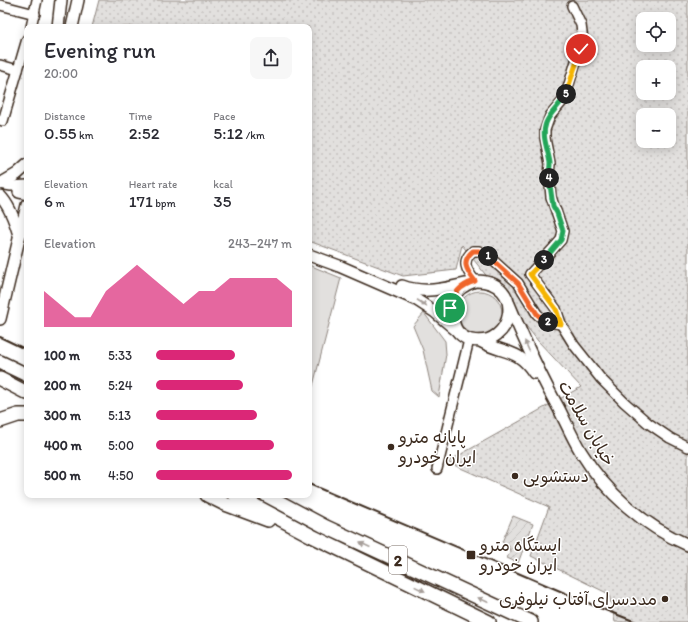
<!DOCTYPE html>
<html lang="en">
<head>
<meta charset="utf-8">
<style>
	:root { --surface:#fff; --page:#f7f7f7; --text:#2b2b33; --muted:#7c7c81; --accent:#db2777 }
	body { margin:0; font-family:Itim,"Playpen Sans Arabic",sans-serif; background:var(--page); color:var(--text); height:100vh; display:flex; flex-direction:column; font-size:15px; white-space:nowrap }
	* { box-sizing:border-box; margin:0 }
	p { font-size:13px; color:var(--muted) }
	.icon { flex:none; width:22px; height:22px; fill:none; stroke:currentColor; stroke-width:2; stroke-linecap:round; stroke-linejoin:round }
	.map { position:relative; flex:1; overflow:hidden }
	.panel { position:absolute; left:24px; top:24px; width:288px; height:474px; display:flex; flex-direction:column; background:var(--surface); border-radius:8px; box-shadow:0 2px 10px #0003 }
	.panel>* { flex:none }
	.fabs { position:absolute; left:636px; top:12px; display:grid; gap:8px }
	.fabs a { display:grid; place-items:center; width:40px; height:40px; border-radius:8px; background:var(--surface); box-shadow:0 2px 10px #0003; font-size:20px }
	.pin { position:absolute; display:grid; place-items:center; width:34px; height:34px; color:#fff; margin:-17px; border:2px solid #fff; border-radius:50%; box-shadow:0 1px 4px #0007 }
	.km { position:absolute; width:20px; height:20px; margin:-10px; border-radius:50%; background:#222; color:#fff; font-size:11px; line-height:20px; text-align:center }
	.round { display:grid; place-items:center; flex:none; width:42px; height:42px; border-radius:8px; background:var(--page) }
	.headline { display:flex; align-items:center; justify-content:space-between; height:68px; padding:0 20px }
	h1 { font-size:22px; font-weight:600; line-height:30px }
	.metrics { display:grid; grid-template-columns:repeat(3,1fr); gap:6px; height:68px; padding:4px 20px }
	.metrics div { display:grid; align-content:center }
	.metrics b { font-size:17px; font-weight:600 }
	.metrics small { font-size:11px; font-weight:400 }
	.metrics p { font-size:11px }
	.chart { height:112px; padding:8px 20px }
	.chart p { display:flex; justify-content:space-between }
	.chart svg { width:100%; height:72px; margin-top:4px; fill:var(--accent); opacity:.7 }
	ul { padding:0 20px; list-style:none; font-size:13px }
	li { display:grid; grid-template-columns:64px 48px 1fr; align-items:center; height:30px }
	li i { height:10px; border-radius:5px; background:var(--accent) }
	.map>svg:first-child { display:block }
	.grass { fill:#e2e0de; stroke:#8e857e }
	.park { fill:url(#park-dots); stroke:#8e857e; fill-rule:evenodd }
	.garden { fill:url(#garden-furrows); stroke:#8e857e }
	.lines { fill:none; stroke-linecap:round; stroke-linejoin:round }
	.minor-casing { stroke:#3b2a1e; stroke-width:12 }
	.major-casing { stroke:#3b2a1e; stroke-width:14 }
	.highway-casing { stroke:#3b2a1e; stroke-width:16 }
	.minor { stroke:#fff; stroke-width:9 }
	.major { stroke:#fff; stroke-width:11 }
	.highway { stroke:#fff; stroke-width:13 }
	.rail { stroke:#3b2a1e; stroke-width:2 }
	.oneway { fill:#a79f9a }
	.split-1-casing { stroke:#fff; stroke-width:8 }
	.split-2-casing { stroke:#fff; stroke-width:8 }
	.split-3-casing { stroke:#fff; stroke-width:8 }
	.split-4-casing { stroke:#fff; stroke-width:8 }
	.split-5-casing { stroke:#fff; stroke-width:8 }
	.split-6-casing { stroke:#fff; stroke-width:8 }
	.split-1 { stroke:#f0652b; stroke-width:5 }
	.split-2 { stroke:#f0652b; stroke-width:5 }
	.split-3 { stroke:#f5b400; stroke-width:5 }
	.split-4 { stroke:#22a559; stroke-width:5 }
	.split-5 { stroke:#22a559; stroke-width:5 }
	.split-6 { stroke:#f5b400; stroke-width:5 }
	.poi-dot { fill:#3b2a1e; stroke:#fff; stroke-width:1.5 }
	.labels { text-anchor:middle; stroke-width:3; stroke-linejoin:round; paint-order:stroke }
	.shield { fill:#fff; stroke:#766a62; stroke-width:1 }
	.shield-label { font-size:16px; font-weight:bold; fill:#3b2a1e }
	.street-label { font-size:17px; fill:#3b2a1e; stroke:#fff }
	.poi-label { font-size:17px; fill:#3b2a1e; stroke:#fff; text-anchor:start }
</style>
</head>
<body>
<div class="map">
<svg width="688" height="622" viewBox="0 0 688 622">
	<defs>
		<pattern id="park-dots" width="8" height="8" patternUnits="userSpaceOnUse"><rect width="8" height="8" fill="#e2e0de"/><path d="M2 2h.1M6 6h.1" fill="none" stroke="#c3c0be" stroke-width="1.8" stroke-linecap="round"/></pattern>
		<pattern id="garden-furrows" width="10" height="10" patternUnits="userSpaceOnUse"><rect width="10" height="10" fill="#e2e0de"/><path d="M-1 1l2-2M0 10L10 0M9 11l2-2" fill="none" stroke="#c3c0be"/></pattern>
	</defs>
	<rect width="100%" height="100%" fill="#fff"/>
	<filter id="ink" filterUnits="userSpaceOnUse"><feTurbulence type="fractalNoise" baseFrequency=".025" numOctaves="2"/><feDisplacementMap in="SourceGraphic" scale="8" xChannelSelector="R" yChannelSelector="G"/><feConvolveMatrix kernelMatrix="1 2 1 2 8 2 1 2 1" color-interpolation-filters="sRGB"/></filter>
	<g filter="url(#ink)">
		<g class="grass">
			<polygon points="309,265 341,278 309,401"/>
			<circle cx="480" cy="313" r="22"/>
			<polygon points="424,313 445,341 446,354 439,397 432,391 423,350 413,326"/>
		</g>
		<path class="park" d="M99 0H688V622H615L609 594 531 556 549 507 447 462 581 387 538 341 462 245 456 270 403 276 309 241V27H92ZM643 19H669V45H643ZM643 67H669V93H643ZM643 115H669V141H643Z"/>
		<polygon class="garden" points="513,516 533,524 518,563 507,558 510,552 509,546 502,542"/>
		<g class="lines">
			<g class="minor-casing">
				<g id="minor">
					<polyline points="0,5 35,14"/>
					<polyline points="572,6 581,25 583,40 581,49 577,58 567,91 562,102 550,116 545,130 545,138 550,164 549,174 551,197 563,231 561,240 530,274 556,309 561,324 574,345 601,379 624,402 648,423 670,438 688,447"/>
					<polyline points="31,27 37,0"/>
					<polyline points="0,65 18,70"/>
					<polyline points="0,120 3,121 27,39"/>
					<polyline points="0,184 11,186 27,185"/>
					<path d="M475 281C466 270 461 261 473 251H479L487 255 518 283 537 314 545 321 561 324"/>
					<polyline points="437,469 469,340"/>
				</g>
			</g>
			<g class="major-casing">
				<g id="major">
					<polyline points="58,27 61,0"/>
					<polyline points="72,27 78,0"/>
					<polyline points="0,184 17,174 27,165"/>
					<polyline points="19,192 27,194"/>
					<path d="M0 196C10 206 15 221 19 235"/>
					<polyline points="309,255 339,266 415,299 435,312 455,329"/>
					<path d="M475 281C527 280 514 349 471 340 465 339 457 333 455 327 447 305 451 289 475 281Z"/>
					<path d="M402 286C423 294 444 289 465 284"/>
					<path d="M509 304C524 340 540 375 559 409 566 423 573 439 581 452 606 493 644 526 688 545"/>
					<polyline points="0,319 27,205"/>
					<path d="M482 342C504 354 518 348 534 373"/>
				</g>
			</g>
			<g class="highway-casing">
				<g id="highway">
					<polyline points="0,362 27,375"/>
					<polyline points="0,379 27,393"/>
					<polyline points="0,421 18,415 27,415"/>
					<polyline points="207,495 225,504 268,520"/>
					<polyline points="235,495 312,536 489,622"/>
					<polyline points="266,495 326,527 531,622"/>
				</g>
			</g>
			<use href="#minor" class="minor"/>
			<use href="#major" class="major"/>
			<use href="#highway" class="highway"/>
			<g class="rail">
				<polyline points="0,337 27,350"/>
				<polyline points="309,484 600,608 636,622"/>
			</g>
		</g>
		<defs><path id="oneway-solid" d="M-6-.8H1V-3.2L6.5 0L1 3.2V.8H-6Z"/></defs>
		<g class="oneway">
			<use href="#oneway-solid" transform="translate(422 303) rotate(33)"/>
			<use href="#oneway-solid" transform="translate(527 346) rotate(-114)"/>
			<use href="#oneway-solid" transform="translate(365 545) rotate(-155)"/>
			<use href="#oneway-solid" transform="translate(420 589) rotate(26)"/>
			<use href="#oneway-solid" transform="translate(483 600) rotate(-155)"/>
		</g>
	</g>
	<g class="lines" filter="url(#ink)">
		<g class="split-1-casing">
			<path id="split-1" d="M450 308C454 293 459 286 475 281 466 270 461 261 473 251H479L488 256"/>
		</g>
		<g class="split-2-casing">
			<polyline id="split-2" points="488,256 518,283 537,314 545,321 548,322"/>
		</g>
		<g class="split-3-casing">
			<polyline id="split-3" points="544,260 530,274 556,309 561,324 548,322"/>
		</g>
		<g class="split-4-casing">
			<polyline id="split-4" points="544,260 561,240 563,231 557,213 553,206 549,178"/>
		</g>
		<g class="split-5-casing">
			<path id="split-5" d="M549 178C549 173 550 168 550 163 548 149 541 136 546 123 550 112 561 105 566 94"/>
		</g>
		<g class="split-6-casing">
			<polyline id="split-6" points="566,94 581,49"/>
		</g>
		<use href="#split-1" class="split-1"/>
		<use href="#split-2" class="split-2"/>
		<use href="#split-3" class="split-3"/>
		<use href="#split-4" class="split-4"/>
		<use href="#split-5" class="split-5"/>
		<use href="#split-6" class="split-6"/>
	</g>
	<g class="poi-dot">
		<circle cx="391" cy="447" r="4"/>
		<circle cx="515" cy="476" r="4"/>
		<rect x="466" y="550" width="10" height="10" rx="2"/>
		<circle cx="665" cy="599" r="4"/>
	</g>
	<g class="labels">
		<rect class="shield" x="389" y="546" width="18" height="28" rx="3"/>
		<g class="shield-label">
			<text x="398" y="566">2</text>
		</g>
		<g class="street-label">
			<text transform="translate(587 423) rotate(60)" y="6">خیابان سلامت</text>
		</g>
		<g class="poi-label">
			<text x="399" y="443">پایانه مترو<tspan x="399" dy="20">ایران خودرو</tspan></text>
			<text x="523" y="482">دستشویی</text>
			<text x="480" y="551">ایستگاه مترو<tspan x="480" dy="20">ایران خودرو</tspan></text>
			<text x="657" y="605" text-anchor="end">مددسرای آفتاب نیلوفری</text>
		</g>
	</g>
</svg>
<div class="fabs">
<a><svg class="icon" aria-label="locate" viewBox="0 0 24 24"><circle cx="12" cy="12" r="6"/><path d="M12 2v4M12 18v4M2 12h4M18 12h4"/></svg></a>
<a>+</a>
<a>−</a>
</div>
<div class="pin" style="left:450px;top:308px;background:#1e9e55"><svg class="icon" aria-label="arrive" viewBox="0 0 24 24"><path d="M6 21V4h12l-3 4 3 4H6"/></svg></div>
<div class="pin" style="left:581px;top:49px;background:#d93025"><svg class="icon" aria-label="check" viewBox="0 0 24 24"><path d="M5 12l5 5 9-10"/></svg></div>
<b class="km" style="left:488px;top:256px">1</b>
<b class="km" style="left:548px;top:322px">2</b>
<b class="km" style="left:544px;top:260px">3</b>
<b class="km" style="left:549px;top:178px">4</b>
<b class="km" style="left:566px;top:94px">5</b>
<section class="panel">
<div class="headline"><div><h1>Evening run</h1><p>20:00</p></div><a class="round"><svg class="icon" aria-label="share" viewBox="0 0 24 24"><path d="M12 15V3M7 8l5-5 5 5M5 13v7h14v-7"/></svg></a></div>
<div class="metrics">
<div><p>Distance</p><b>0.55<small> km</small></b></div>
<div><p>Time</p><b>2:52</b></div>
<div><p>Pace</p><b>5:12<small> /km</small></b></div>
</div>
<div class="metrics">
<div><p>Elevation</p><b>6<small> m</small></b></div>
<div><p>Heart rate</p><b>171<small> bpm</small></b></div>
<div><p>kcal</p><b>35</b></div>
</div>
<div class="chart"><p><span>Elevation</span>243–247 m</p>
<svg viewBox="0 0 160 44" preserveAspectRatio="none"><path d="M0 44V22L10 30L20 38L30 38L40 22L50 14L60 6L70 14L80 22L90 30L100 22L110 22L120 14L130 14L140 14L150 14L160 22V44z"/></svg>
</div>
<ul>
<li><b>100 m</b>5:33<i style="width:58%"></i></li>
<li><b>200 m</b>5:24<i style="width:64%"></i></li>
<li><b>300 m</b>5:13<i style="width:74%"></i></li>
<li><b>400 m</b>5:00<i style="width:87%"></i></li>
<li><b>500 m</b>4:50<i style="width:100%"></i></li>
</ul>
</section>
</div>
</body>
</html>
